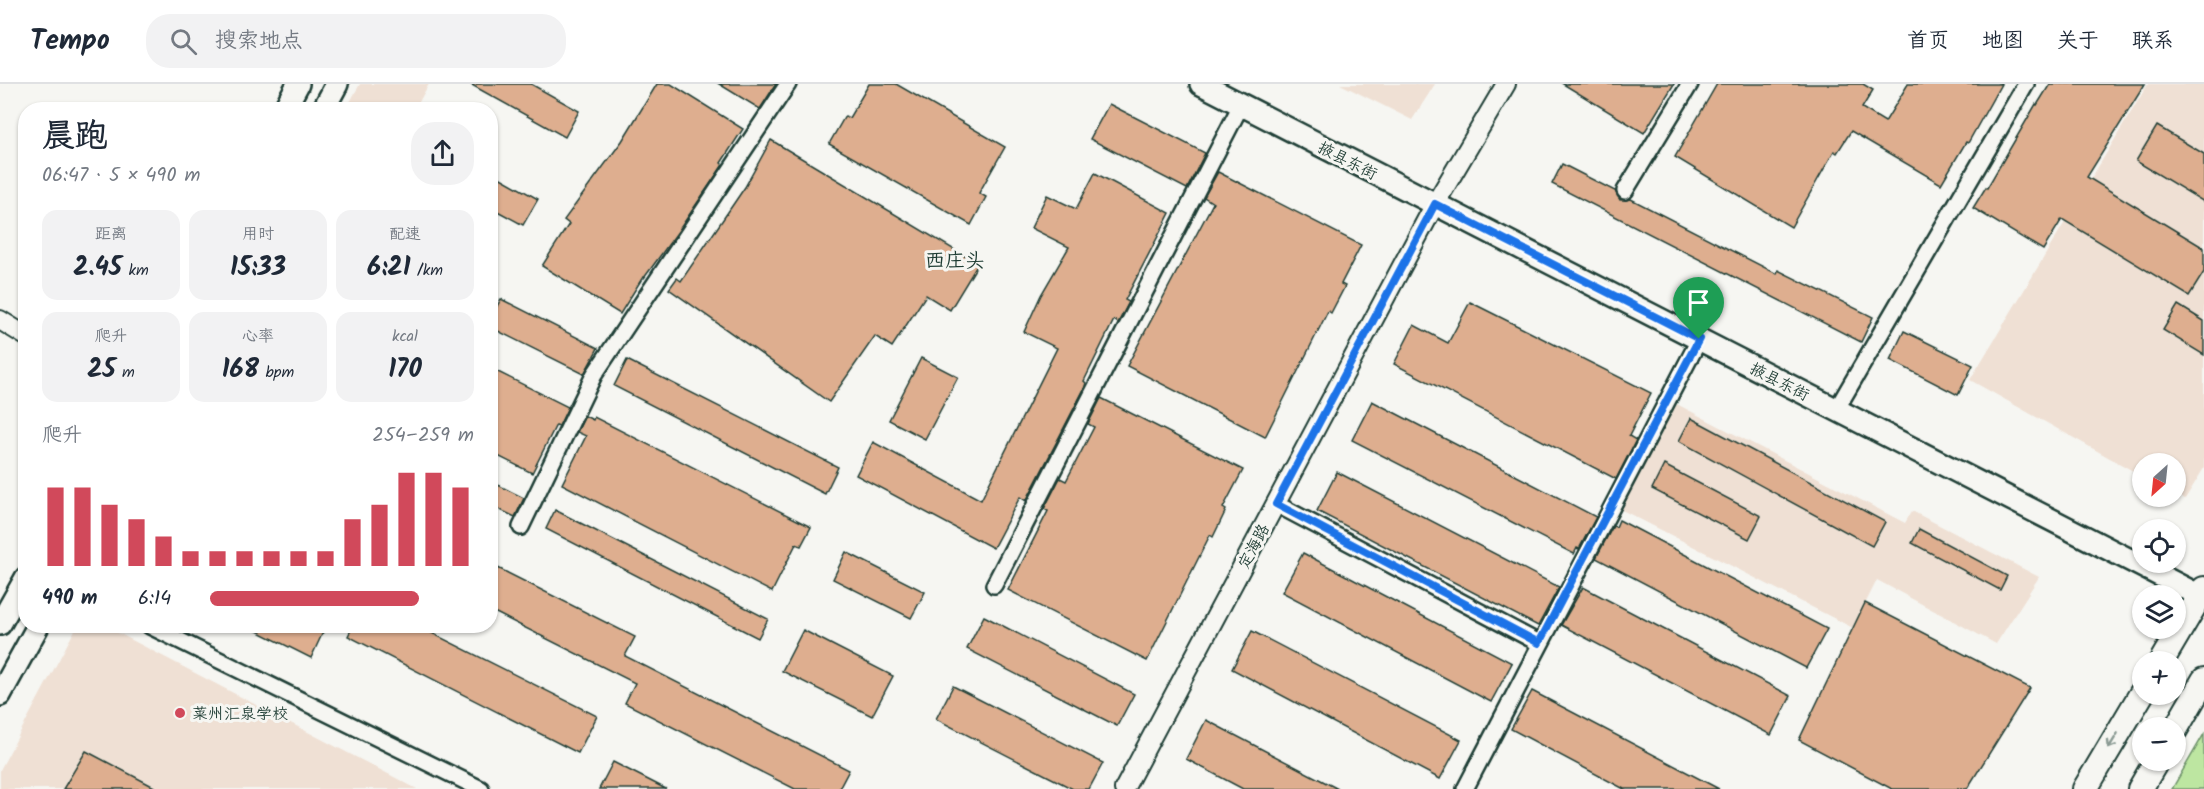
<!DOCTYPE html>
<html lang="zh">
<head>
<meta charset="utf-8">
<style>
	:root { --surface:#fff; --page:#f2f2f3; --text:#1f2937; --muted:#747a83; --line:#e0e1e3; --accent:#d1495b }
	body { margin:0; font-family:Kalam,"LXGW WenKai TC",sans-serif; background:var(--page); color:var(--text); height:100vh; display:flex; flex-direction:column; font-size:22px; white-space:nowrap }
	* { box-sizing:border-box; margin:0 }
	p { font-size:20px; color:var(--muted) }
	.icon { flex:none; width:33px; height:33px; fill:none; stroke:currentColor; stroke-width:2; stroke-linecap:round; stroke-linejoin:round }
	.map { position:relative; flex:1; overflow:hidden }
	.side { position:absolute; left:18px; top:18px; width:480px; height:531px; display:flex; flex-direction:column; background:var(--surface); border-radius:24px; box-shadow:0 2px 4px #0004 }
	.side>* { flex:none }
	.needle { width:39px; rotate:207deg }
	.controls { position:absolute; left:2132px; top:369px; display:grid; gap:12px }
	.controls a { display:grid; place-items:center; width:54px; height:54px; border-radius:50%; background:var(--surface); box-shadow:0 2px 4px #0004; font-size:30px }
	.pin { position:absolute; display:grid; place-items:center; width:51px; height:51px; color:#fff; margin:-62px -26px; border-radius:50% 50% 50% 0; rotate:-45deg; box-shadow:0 0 6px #0007 }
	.pin .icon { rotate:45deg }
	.round { display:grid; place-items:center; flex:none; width:63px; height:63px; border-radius:24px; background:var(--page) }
	.summary { display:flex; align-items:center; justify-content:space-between; height:102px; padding:0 24px }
	h1 { font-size:33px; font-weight:600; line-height:45px }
	.metrics { display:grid; grid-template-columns:repeat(3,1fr); gap:9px; height:102px; padding:6px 24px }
	.metrics div { display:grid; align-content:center; border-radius:15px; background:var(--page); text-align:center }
	.metrics b { font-size:26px; font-weight:600 }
	.metrics small { font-size:16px; font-weight:400 }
	.metrics p { font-size:16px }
	.chart { height:168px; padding:12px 24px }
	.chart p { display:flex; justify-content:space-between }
	.chart svg { width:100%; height:108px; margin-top:6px; stroke:var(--accent); stroke-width:6 }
	ul { padding:0 24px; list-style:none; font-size:20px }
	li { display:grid; grid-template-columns:96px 72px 1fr; align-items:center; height:45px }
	li i { height:15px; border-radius:8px; background:var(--accent) }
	header { display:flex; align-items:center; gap:36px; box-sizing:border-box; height:84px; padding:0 30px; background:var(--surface); border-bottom:2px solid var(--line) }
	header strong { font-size:28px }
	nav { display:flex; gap:33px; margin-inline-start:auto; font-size:21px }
	.search { width:420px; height:54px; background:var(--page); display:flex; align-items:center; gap:15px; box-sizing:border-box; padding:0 21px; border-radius:24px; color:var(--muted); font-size:22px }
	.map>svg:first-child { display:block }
	.built { fill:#efe0d4 }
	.green { fill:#bde6a1; stroke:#6e926a; stroke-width:1.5 }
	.building { fill:#deae8f; stroke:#1f3d34; stroke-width:1.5 }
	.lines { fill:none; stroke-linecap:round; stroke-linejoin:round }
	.minor-casing { stroke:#1f3d34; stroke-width:20 }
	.tertiary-casing { stroke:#1f3d34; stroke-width:22 }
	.secondary-casing { stroke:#1f3d34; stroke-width:26 }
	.primary-casing { stroke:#1f3d34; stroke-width:28 }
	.minor { stroke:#f6f6f2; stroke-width:15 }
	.tertiary { stroke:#f6f6f2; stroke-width:18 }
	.secondary { stroke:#f6f6f2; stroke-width:21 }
	.primary { stroke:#f6f6f2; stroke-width:24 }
	.oneway { stroke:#8a9a93 }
	.route-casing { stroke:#fff; stroke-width:12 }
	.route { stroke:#1a73e8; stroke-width:8 }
	.poi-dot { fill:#d1495b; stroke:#f6f6f2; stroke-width:2 }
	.labels { text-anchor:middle; stroke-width:6; stroke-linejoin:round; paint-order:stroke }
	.street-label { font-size:16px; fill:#1f3d34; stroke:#f6f6f2 }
	.poi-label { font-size:16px; fill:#1f3d34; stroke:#f6f6f2; text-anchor:start }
	.quarter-label { font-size:20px; fill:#1f3d34; stroke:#f6f6f2 }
</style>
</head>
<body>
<header>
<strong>Tempo</strong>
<div class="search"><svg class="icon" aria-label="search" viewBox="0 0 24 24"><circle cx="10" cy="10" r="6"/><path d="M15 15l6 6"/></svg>搜索地点</div>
<nav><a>首页</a><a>地图</a><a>关于</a><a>联系</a></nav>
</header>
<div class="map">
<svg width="2204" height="705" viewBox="0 0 2204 705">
	<rect width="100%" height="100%" fill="#f6f6f2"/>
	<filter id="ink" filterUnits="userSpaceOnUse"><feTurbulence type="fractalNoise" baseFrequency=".0167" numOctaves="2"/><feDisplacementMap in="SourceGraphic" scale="12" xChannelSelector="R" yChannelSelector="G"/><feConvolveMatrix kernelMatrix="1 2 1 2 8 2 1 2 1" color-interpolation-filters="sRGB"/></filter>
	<g filter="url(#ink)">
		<g class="built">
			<polygon points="360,0 429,0 415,25 346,25"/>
			<polygon points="1340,0 1435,0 1412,36"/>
			<polygon points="2148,0 2204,0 2204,384 2185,415 2175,410 2175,380 2142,380 2142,392 1970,296"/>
			<polygon points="1671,317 1905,439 1912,427 2039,493 1996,560 1877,496 1853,544 1616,423"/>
			<polygon points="77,542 105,542 417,705 0,705 0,686"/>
		</g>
		<polygon class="green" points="2204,650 2204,705 2172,705"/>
		<g class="building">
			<polygon points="470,0 531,0 579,27 565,53"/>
			<polygon points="657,0 671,0 743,45 721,79 723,81 679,146 644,194 643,193 620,230 542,182 569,140 564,136 622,57"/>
			<polygon points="719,0 776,0 760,25"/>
			<polygon points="869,0 896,0 1005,63 979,109 986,113 971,141 829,60 845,32 849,34"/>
			<polygon points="1563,0 1674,0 1644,49"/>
			<polygon points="1717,0 1863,0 1873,6 1862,24 1885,38 1908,0 2001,0 1968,59 1966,58 1941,100 1851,47 1837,69 1834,67 1791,143 1675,73"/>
			<polygon points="2050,0 2145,0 2087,93 2204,164 2204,188 2189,212 2062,135 2043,166 1973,124 1986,103 1987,104 2036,20 2037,21"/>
			<polygon points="1109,20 1205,69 1187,105 1090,55"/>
			<polygon points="2157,42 2204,70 2204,118 2136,77"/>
			<polygon points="771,56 978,180 950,226 926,211 892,263 875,252 829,318 669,205 677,194 681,197 745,103"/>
			<polygon points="1562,80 1615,107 1620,116 1631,115 1777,190 1778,186 1873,233 1861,258 1552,100"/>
			<polygon points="490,88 538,115 523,141 490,123"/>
			<polygon points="1218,88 1361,161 1341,200 1345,202 1331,229 1328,227 1265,353 1127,282 1213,119 1204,113"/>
			<polygon points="1095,89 1170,129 1125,216 1129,218 1118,239 1114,236 1084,297 1086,299 1084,305 1026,417 1020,413 993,464 856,391 873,358 981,416 1057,264 1024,248 1041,211 1069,163 1031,144 1047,111 1076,125"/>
			<polygon points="501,215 598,264 584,290 490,243 490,235"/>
			<polygon points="1470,218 1651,309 1629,352 1636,356 1616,395 1394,280 1414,241 1448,259"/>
			<polygon points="2178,221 2204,237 2204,271 2163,246"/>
			<polygon points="1904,247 1973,281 1958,311 1890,276"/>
			<polygon points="921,274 958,293 925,355 889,336"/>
			<polygon points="627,276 838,383 825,410 614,302"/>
			<polygon points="490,284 568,323 559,342 556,341 532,389 490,368"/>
			<polygon points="1101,314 1243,386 1223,424 1226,426 1213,453 1210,451 1147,577 1008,506 1048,427 1044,425 1060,394 1066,397 1094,343 1088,340"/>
			<polygon points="1372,317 1596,433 1579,465 1577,464 1574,470 1352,356"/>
			<polygon points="585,332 593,336 594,333 811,443 801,462 796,460 772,508 562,400 586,352 577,348"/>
			<polygon points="1691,334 1885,438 1872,462 1679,357"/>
			<polygon points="1664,381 1761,432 1749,455 1652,405"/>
			<polygon points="1337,388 1559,503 1538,542 1317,427"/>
			<polygon points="490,397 524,414 515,433 490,421"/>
			<polygon points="555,426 768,535 758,554 546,445"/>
			<polygon points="1619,436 1827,545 1806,584 1596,474 1613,442 1616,443"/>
			<polygon points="1919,445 2007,492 2000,506 1912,459"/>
			<polygon points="846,468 925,508 911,534 833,495"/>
			<polygon points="1303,469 1512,579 1491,618 1282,508"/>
			<polygon points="490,480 635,553 625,572 849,686 839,705 795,705 625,619 635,599 490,526"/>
			<polygon points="1583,503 1791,612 1771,651 1561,541"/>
			<polygon points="1865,519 2030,604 1967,705 1892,705 1799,656"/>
			<polygon points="984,532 1134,610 1117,642 967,565"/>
			<polygon points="247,542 315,542 324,546 311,574"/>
			<polygon points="353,542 418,542 597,632 578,669 348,552"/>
			<polygon points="803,546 893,592 872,632 782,587"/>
			<polygon points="1252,547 1461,656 1440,695 1232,585"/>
			<polygon points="953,602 1103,679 1089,705 1073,705 936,635"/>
			<polygon points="1532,607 1719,705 1624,705 1511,645"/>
			<polygon points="1206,636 1338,705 1243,705 1186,675"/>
			<polygon points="86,667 158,705 63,705"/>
			<polygon points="613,678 666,705 599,705"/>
		</g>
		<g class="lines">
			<g class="minor-casing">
				<g id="minor">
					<polyline points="1625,107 1690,0"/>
					<polyline points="1836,326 2026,0"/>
					<polyline points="1276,420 1539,559"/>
					<polyline points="521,443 594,291 788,0"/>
					<polyline points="994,501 1241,21"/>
					<polyline points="150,542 481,705"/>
					<polyline points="1465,705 1699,256"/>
				</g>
			</g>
			<g class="tertiary-casing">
				<g id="tertiary">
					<polyline points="0,236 26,252"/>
					<polyline points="1124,705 1435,120 1506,0"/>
				</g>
			</g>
			<g class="secondary-casing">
				<g id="secondary">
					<polyline points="1201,0 2204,514"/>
					<polyline points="284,26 298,0"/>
					<polyline points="323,26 337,0"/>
					<polyline points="0,540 26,494"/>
					<polyline points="0,611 38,542"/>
				</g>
			</g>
			<g class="primary-casing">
				<g id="primary">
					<polyline points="2161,578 2204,505"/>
					<polyline points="2175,646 2204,596"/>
					<polyline points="2085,705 2142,609"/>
					<polyline points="2140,705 2157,676"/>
				</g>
			</g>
			<use href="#minor" class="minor"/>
			<use href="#tertiary" class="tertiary"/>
			<use href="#secondary" class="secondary"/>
			<use href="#primary" class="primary"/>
		</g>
		<defs><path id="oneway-shaft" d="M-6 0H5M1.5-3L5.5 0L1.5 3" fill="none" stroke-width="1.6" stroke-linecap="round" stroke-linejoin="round" transform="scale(1.5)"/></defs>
		<use class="oneway" href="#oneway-shaft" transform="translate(2113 657) rotate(121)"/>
	</g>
	<g class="lines" filter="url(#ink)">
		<g class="route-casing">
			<polygon id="route" points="1435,120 1699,255 1539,559 1276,420"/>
		</g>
		<use href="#route" class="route"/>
	</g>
	<circle class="poi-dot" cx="180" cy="629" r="6"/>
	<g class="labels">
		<g class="street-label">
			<text transform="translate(1348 76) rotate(27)" y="6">掖县东街</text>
			<text transform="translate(1780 297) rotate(27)" y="6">掖县东街</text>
			<text transform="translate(1253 462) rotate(-62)" y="6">定海路</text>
		</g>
		<g class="poi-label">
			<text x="192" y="635">莱州汇泉学校</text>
		</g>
		<g class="quarter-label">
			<text x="955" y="183">西庄头</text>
		</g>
	</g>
</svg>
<div class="controls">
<a><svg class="needle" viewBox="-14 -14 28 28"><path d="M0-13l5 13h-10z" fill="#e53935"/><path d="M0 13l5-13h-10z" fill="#747a83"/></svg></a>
<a><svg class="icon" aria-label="locate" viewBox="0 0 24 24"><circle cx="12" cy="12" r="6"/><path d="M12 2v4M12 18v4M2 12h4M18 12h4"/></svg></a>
<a><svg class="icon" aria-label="layers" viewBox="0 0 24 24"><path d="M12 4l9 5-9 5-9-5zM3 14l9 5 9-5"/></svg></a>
<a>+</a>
<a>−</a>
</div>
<div class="pin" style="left:1699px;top:255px;background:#1e9e55"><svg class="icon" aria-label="arrive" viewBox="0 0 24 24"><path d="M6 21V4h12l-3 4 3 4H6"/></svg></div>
<section class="side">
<div class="summary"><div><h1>晨跑</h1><p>06:47 · 5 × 490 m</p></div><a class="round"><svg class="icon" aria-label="share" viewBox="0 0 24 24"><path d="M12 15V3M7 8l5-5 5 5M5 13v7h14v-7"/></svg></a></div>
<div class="metrics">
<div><p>距离</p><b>2.45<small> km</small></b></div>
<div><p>用时</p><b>15:33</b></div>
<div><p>配速</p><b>6:21<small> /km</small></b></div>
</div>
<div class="metrics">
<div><p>爬升</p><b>25<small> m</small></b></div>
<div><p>心率</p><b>168<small> bpm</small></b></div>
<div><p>kcal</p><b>170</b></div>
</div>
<div class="chart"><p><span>爬升</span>254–259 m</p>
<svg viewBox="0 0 160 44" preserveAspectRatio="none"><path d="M5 44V12M15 44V12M25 44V19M35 44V25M45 44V32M55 44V38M65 44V38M75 44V38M85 44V38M95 44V38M105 44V38M115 44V25M125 44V19M135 44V6M145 44V6M155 44V12"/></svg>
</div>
<ul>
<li><b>490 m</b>6:14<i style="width:79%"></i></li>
</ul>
</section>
</div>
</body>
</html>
